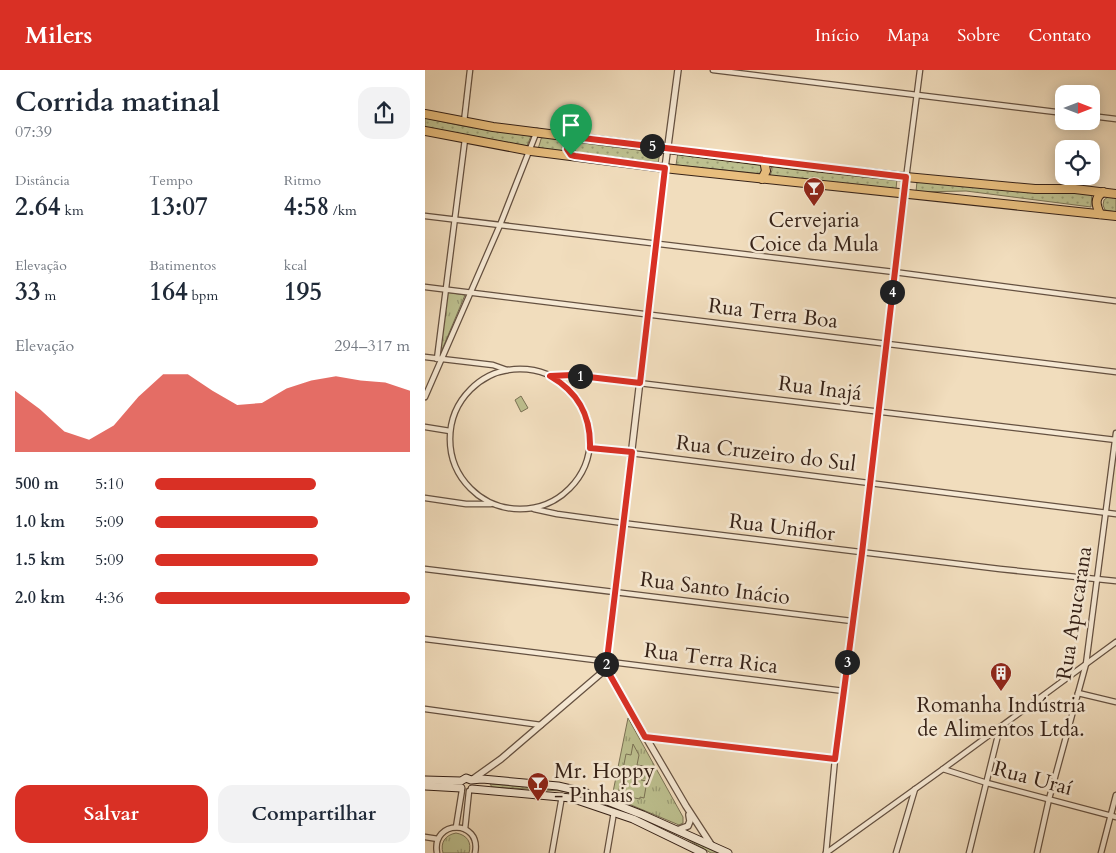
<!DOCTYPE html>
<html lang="pt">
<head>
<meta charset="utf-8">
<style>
	:root { --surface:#fff; --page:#f2f2f3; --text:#1f2937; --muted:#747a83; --accent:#d93025 }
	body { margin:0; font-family:Cardo,serif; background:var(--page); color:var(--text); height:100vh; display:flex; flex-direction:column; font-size:19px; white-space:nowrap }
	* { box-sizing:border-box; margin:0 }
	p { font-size:16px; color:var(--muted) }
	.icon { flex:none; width:28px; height:28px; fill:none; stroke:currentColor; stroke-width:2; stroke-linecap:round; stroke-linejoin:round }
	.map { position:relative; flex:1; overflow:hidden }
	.sheet { display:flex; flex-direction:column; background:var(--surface); width:425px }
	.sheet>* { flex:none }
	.needle { width:32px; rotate:90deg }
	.fabs { position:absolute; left:630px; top:15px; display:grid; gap:10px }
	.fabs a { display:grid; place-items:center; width:45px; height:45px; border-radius:10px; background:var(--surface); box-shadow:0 2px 12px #0003; font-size:25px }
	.pin { position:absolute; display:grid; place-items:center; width:42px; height:42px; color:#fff; margin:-51px -21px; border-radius:50% 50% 50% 0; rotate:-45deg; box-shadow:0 0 5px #0007 }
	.pin .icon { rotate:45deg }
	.km { position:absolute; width:25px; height:25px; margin:-12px; border-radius:50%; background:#222; color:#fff; font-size:14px; line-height:25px; text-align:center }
	.round { display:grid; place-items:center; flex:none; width:52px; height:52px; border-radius:15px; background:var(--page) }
	.overview { display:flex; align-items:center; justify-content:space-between; height:85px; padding:0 15px }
	h1 { font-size:28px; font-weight:600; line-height:38px }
	.stats { display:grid; grid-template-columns:repeat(3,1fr); gap:8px; height:85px; padding:5px 15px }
	.stats div { display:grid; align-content:center }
	.stats b { font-size:25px; font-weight:600 }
	.stats small { font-size:14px; font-weight:400 }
	.stats p { font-size:14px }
	.chart { height:140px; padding:10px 15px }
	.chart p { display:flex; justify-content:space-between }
	.chart svg { width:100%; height:90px; margin-top:5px; fill:var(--accent); opacity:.7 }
	.button { display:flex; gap:10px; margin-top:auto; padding:10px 15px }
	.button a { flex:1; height:58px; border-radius:15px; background:var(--accent); color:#fff; font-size:20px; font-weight:600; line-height:58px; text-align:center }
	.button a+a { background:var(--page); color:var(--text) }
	ul { padding:0 15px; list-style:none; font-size:16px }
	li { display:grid; grid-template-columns:80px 60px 1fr; align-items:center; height:38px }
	li i { height:12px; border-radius:6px; background:var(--accent) }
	header { display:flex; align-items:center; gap:30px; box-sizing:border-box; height:70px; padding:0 25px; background:var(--accent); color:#fff }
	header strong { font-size:24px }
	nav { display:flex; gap:28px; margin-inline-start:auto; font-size:18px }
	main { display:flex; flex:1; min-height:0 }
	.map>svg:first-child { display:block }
	.grass { fill:url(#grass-dots); stroke:#7a7154 }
	.park { fill:url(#park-tufts); stroke:#7a7154 }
	.pitch { fill:#bdc08f; stroke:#7a7154 }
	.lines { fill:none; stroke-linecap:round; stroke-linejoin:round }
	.minor-casing { stroke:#655141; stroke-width:7 }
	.tertiary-casing { stroke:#655141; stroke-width:8 }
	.secondary-casing { stroke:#362218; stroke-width:9 }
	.primary-casing { stroke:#362218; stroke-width:10 }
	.minor { stroke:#f6e9d4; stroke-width:4.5 }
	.tertiary { stroke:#f6e9d4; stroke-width:5.5 }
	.secondary { stroke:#f6e9d4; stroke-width:7 }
	.primary { stroke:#e8be7e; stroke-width:8 }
	.route-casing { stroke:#fff; stroke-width:10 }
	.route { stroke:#d93025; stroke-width:6 }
	.labels { text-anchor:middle; stroke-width:5; stroke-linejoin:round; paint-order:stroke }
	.poi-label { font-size:21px; fill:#362218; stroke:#f6e9d4 }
	.street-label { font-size:21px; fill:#362218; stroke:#f6e9d4 }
</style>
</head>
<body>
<header>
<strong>Milers</strong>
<nav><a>Início</a><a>Mapa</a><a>Sobre</a><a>Contato</a></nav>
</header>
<main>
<section class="sheet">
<div class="overview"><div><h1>Corrida matinal</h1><p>07:39</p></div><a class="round"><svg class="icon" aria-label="share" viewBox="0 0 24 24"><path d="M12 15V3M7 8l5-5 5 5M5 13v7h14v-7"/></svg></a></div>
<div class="stats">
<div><p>Distância</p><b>2.64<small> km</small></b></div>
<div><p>Tempo</p><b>13:07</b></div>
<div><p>Ritmo</p><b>4:58<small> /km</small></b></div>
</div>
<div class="stats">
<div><p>Elevação</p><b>33<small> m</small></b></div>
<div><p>Batimentos</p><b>164<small> bpm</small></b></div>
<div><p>kcal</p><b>195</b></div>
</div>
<div class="chart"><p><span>Elevação</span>294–317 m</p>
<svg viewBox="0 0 160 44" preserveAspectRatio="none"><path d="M0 44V14L10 23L20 34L30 38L40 31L50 17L60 6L70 6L80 14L90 21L100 20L110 13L120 9L130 7L140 9L150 10L160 14V44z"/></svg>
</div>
<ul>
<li><b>500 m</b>5:10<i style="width:63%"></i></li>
<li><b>1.0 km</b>5:09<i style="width:64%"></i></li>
<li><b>1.5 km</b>5:09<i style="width:64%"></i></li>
<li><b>2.0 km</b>4:36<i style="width:100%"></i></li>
</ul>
<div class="button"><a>Salvar</a><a>Compartilhar</a></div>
</section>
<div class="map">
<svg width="691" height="783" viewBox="0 0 691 783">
	<defs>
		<pattern id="grass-dots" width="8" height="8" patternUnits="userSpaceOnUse" patternTransform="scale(1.25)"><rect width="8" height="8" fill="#bdc08f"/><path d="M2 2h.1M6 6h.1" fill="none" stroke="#9a9c74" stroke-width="1.8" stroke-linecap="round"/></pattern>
		<pattern id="park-tufts" width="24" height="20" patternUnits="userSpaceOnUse" patternTransform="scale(1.25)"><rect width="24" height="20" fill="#bdc08f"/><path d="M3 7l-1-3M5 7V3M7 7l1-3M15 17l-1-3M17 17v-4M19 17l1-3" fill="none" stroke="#9a9c74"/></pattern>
	</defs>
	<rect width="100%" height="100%" fill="#f1ddbd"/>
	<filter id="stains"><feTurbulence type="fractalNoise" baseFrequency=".004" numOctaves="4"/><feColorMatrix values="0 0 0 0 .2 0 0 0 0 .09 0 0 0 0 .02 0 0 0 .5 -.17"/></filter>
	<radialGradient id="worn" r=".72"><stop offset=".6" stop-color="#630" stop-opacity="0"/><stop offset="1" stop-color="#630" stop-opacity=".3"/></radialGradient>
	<g class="grass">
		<polygon points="0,48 38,56 106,66 102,76 0,57"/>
		<polygon points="117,66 235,81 233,94 113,79"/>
		<polygon points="253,82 315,90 319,93 337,95 338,96 337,104 251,95"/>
		<polygon points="346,95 472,109 471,119 345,106 347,100"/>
		<polygon points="492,111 667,123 666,137 541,121 491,122"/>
		<polygon points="684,126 691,127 691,142 680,140 678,135 679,130"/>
		<polygon points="65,714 133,719 149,722 189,735 296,783 286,783 260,768 212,746 150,724 136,721 67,717"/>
	</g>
	<g class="park">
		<polygon points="21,222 40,225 14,287"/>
		<polygon points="203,648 258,747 258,753 254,755 187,727"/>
		<path d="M31 763C42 765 47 772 44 783H18C15 773 20 765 31 763Z"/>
	</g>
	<g class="pitch">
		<polygon points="96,326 103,338 96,342 90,330"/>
		<polygon points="208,674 214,685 212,695 219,696 216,710 222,711 219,728 215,727 215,729 193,725 201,684 206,685"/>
	</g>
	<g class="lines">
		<g class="minor-casing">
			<g id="minor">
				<polyline points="288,0 639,43"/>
				<polyline points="666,46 691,49"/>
				<polyline points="39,52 45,0"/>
				<polyline points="0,146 469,202 691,231"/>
				<polyline points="0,217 691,302"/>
				<polyline points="0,287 68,295 82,300"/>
				<polyline points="12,289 40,69"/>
				<circle cx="95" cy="369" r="70"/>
				<polyline points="125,306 147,305 691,370"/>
				<polyline points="0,327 75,155 112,61"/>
				<polyline points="0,357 25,361"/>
				<polyline points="165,378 691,444"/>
				<polyline points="0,428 41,434 66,434"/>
				<polyline points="109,439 132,444 205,454 575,499 691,511"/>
				<polyline points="0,499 427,551"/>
				<polyline points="0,569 419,621"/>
				<polyline points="653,623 691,632"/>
				<polyline points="0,639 116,655"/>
				<polyline points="221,667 410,689"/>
				<polyline points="518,699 562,713 691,747"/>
				<polyline points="31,757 37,720"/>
				<polyline points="40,759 44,721"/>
				<polyline points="0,767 13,769"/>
				<path d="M12 783C6 749 57 749 50 783"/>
				<polyline points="127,783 137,726"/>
				<polyline points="182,783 189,742"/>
				<polyline points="401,783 410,689 437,483 469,202 495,0"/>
				<polyline points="401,783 518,699 691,572"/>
				<polyline points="471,783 490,719"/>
				<polyline points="544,783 575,657"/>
				<polyline points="612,783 624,729 661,594 691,363"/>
				<polyline points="676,783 691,725"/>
			</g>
		</g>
		<g class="tertiary-casing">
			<g id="tertiary">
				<polyline points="253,0 240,98 181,599 261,736 287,776"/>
				<polyline points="48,709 76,689 181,599"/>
				<polyline points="252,760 263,756 265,751 264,745"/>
			</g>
		</g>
		<g class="secondary-casing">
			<g id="secondary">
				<polyline points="0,710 36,711 41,708 46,710 57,709 133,716 159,722 218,745 303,783"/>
				<polyline points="0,716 36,718"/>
				<polyline points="47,719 146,728 208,749 278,783"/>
			</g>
		</g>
		<g class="primary-casing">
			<g id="primary">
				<polyline points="0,44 68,57 370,95 481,107 610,119 650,119 691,124"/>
				<polyline points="0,61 106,81 248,99 691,146"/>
				<polyline points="150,86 143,82 142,75 146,69 151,67"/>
				<polyline points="337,109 341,101 339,90"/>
				<path d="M675 144C671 135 669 128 678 122"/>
			</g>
		</g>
		<use href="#minor" class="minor"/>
		<use href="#tertiary" class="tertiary"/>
		<use href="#secondary" class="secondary"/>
		<use href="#primary" class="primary"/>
	</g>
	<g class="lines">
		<g class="route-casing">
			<path id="route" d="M149 67 481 107 437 483 410 689 220 667 181 598 207 382 165 378C166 345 153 322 125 306L147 305 215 313 240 98 150 86 146 85 142 79 143 72Z"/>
		</g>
		<use href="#route" class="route"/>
	</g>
	<defs>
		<g id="bar-pin" transform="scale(1.125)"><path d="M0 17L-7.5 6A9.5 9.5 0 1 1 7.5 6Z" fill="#8f2418" stroke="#f6e9d4"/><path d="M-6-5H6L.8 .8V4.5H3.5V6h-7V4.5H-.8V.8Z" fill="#fff"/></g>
		<g id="building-pin" transform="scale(1.125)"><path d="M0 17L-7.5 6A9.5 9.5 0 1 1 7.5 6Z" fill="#8f2418" stroke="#f6e9d4"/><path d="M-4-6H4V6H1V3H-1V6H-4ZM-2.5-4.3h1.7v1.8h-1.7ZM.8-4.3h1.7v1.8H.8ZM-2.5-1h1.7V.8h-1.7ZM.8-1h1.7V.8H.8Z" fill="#fff"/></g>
	</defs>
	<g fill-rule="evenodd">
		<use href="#bar-pin" x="389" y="118"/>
		<use href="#building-pin" x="576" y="603"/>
		<use href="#bar-pin" x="113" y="713"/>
	</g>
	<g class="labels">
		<g class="poi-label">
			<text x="389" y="157">Cervejaria<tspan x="389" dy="24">Coice da Mula</tspan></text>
			<text x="576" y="642">Romanha Indústria<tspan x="576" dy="24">de Alimentos Ltda.</tspan></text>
			<text x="129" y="708" text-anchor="start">Mr. Hoppy<tspan x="129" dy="24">- Pinhais</tspan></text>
		</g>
		<g class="street-label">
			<text transform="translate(348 243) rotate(7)" y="7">Rua Terra Boa</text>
			<text transform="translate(395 318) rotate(7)" y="7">Rua Inajá</text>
			<text transform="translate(341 383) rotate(7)" y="7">Rua Cruzeiro do Sul</text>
			<text transform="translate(357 457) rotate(7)" y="7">Rua Uniflor</text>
			<text transform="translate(290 518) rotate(7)" y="7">Rua Santo Inácio</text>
			<text transform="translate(649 543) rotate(-81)" y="7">Rua Apucarana</text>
			<text transform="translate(286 588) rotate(7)" y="7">Rua Terra Rica</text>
			<text transform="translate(608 708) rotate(15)" y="7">Rua Uraí</text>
		</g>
	</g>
	<rect width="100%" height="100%" filter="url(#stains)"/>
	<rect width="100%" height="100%" fill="url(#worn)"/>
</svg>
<div class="fabs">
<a><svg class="needle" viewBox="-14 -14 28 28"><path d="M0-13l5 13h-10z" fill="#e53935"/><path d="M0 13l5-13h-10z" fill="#747a83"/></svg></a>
<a><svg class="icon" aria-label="locate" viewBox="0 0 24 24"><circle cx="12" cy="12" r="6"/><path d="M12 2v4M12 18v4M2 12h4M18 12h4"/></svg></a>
</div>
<div class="pin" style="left:146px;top:85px;background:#1e9e55"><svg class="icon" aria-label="arrive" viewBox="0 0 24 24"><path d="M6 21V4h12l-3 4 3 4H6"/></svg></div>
<b class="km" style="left:155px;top:306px">1</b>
<b class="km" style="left:181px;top:594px">2</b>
<b class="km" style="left:422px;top:592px">3</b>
<b class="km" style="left:467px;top:222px">4</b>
<b class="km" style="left:227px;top:76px">5</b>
</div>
</main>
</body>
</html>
